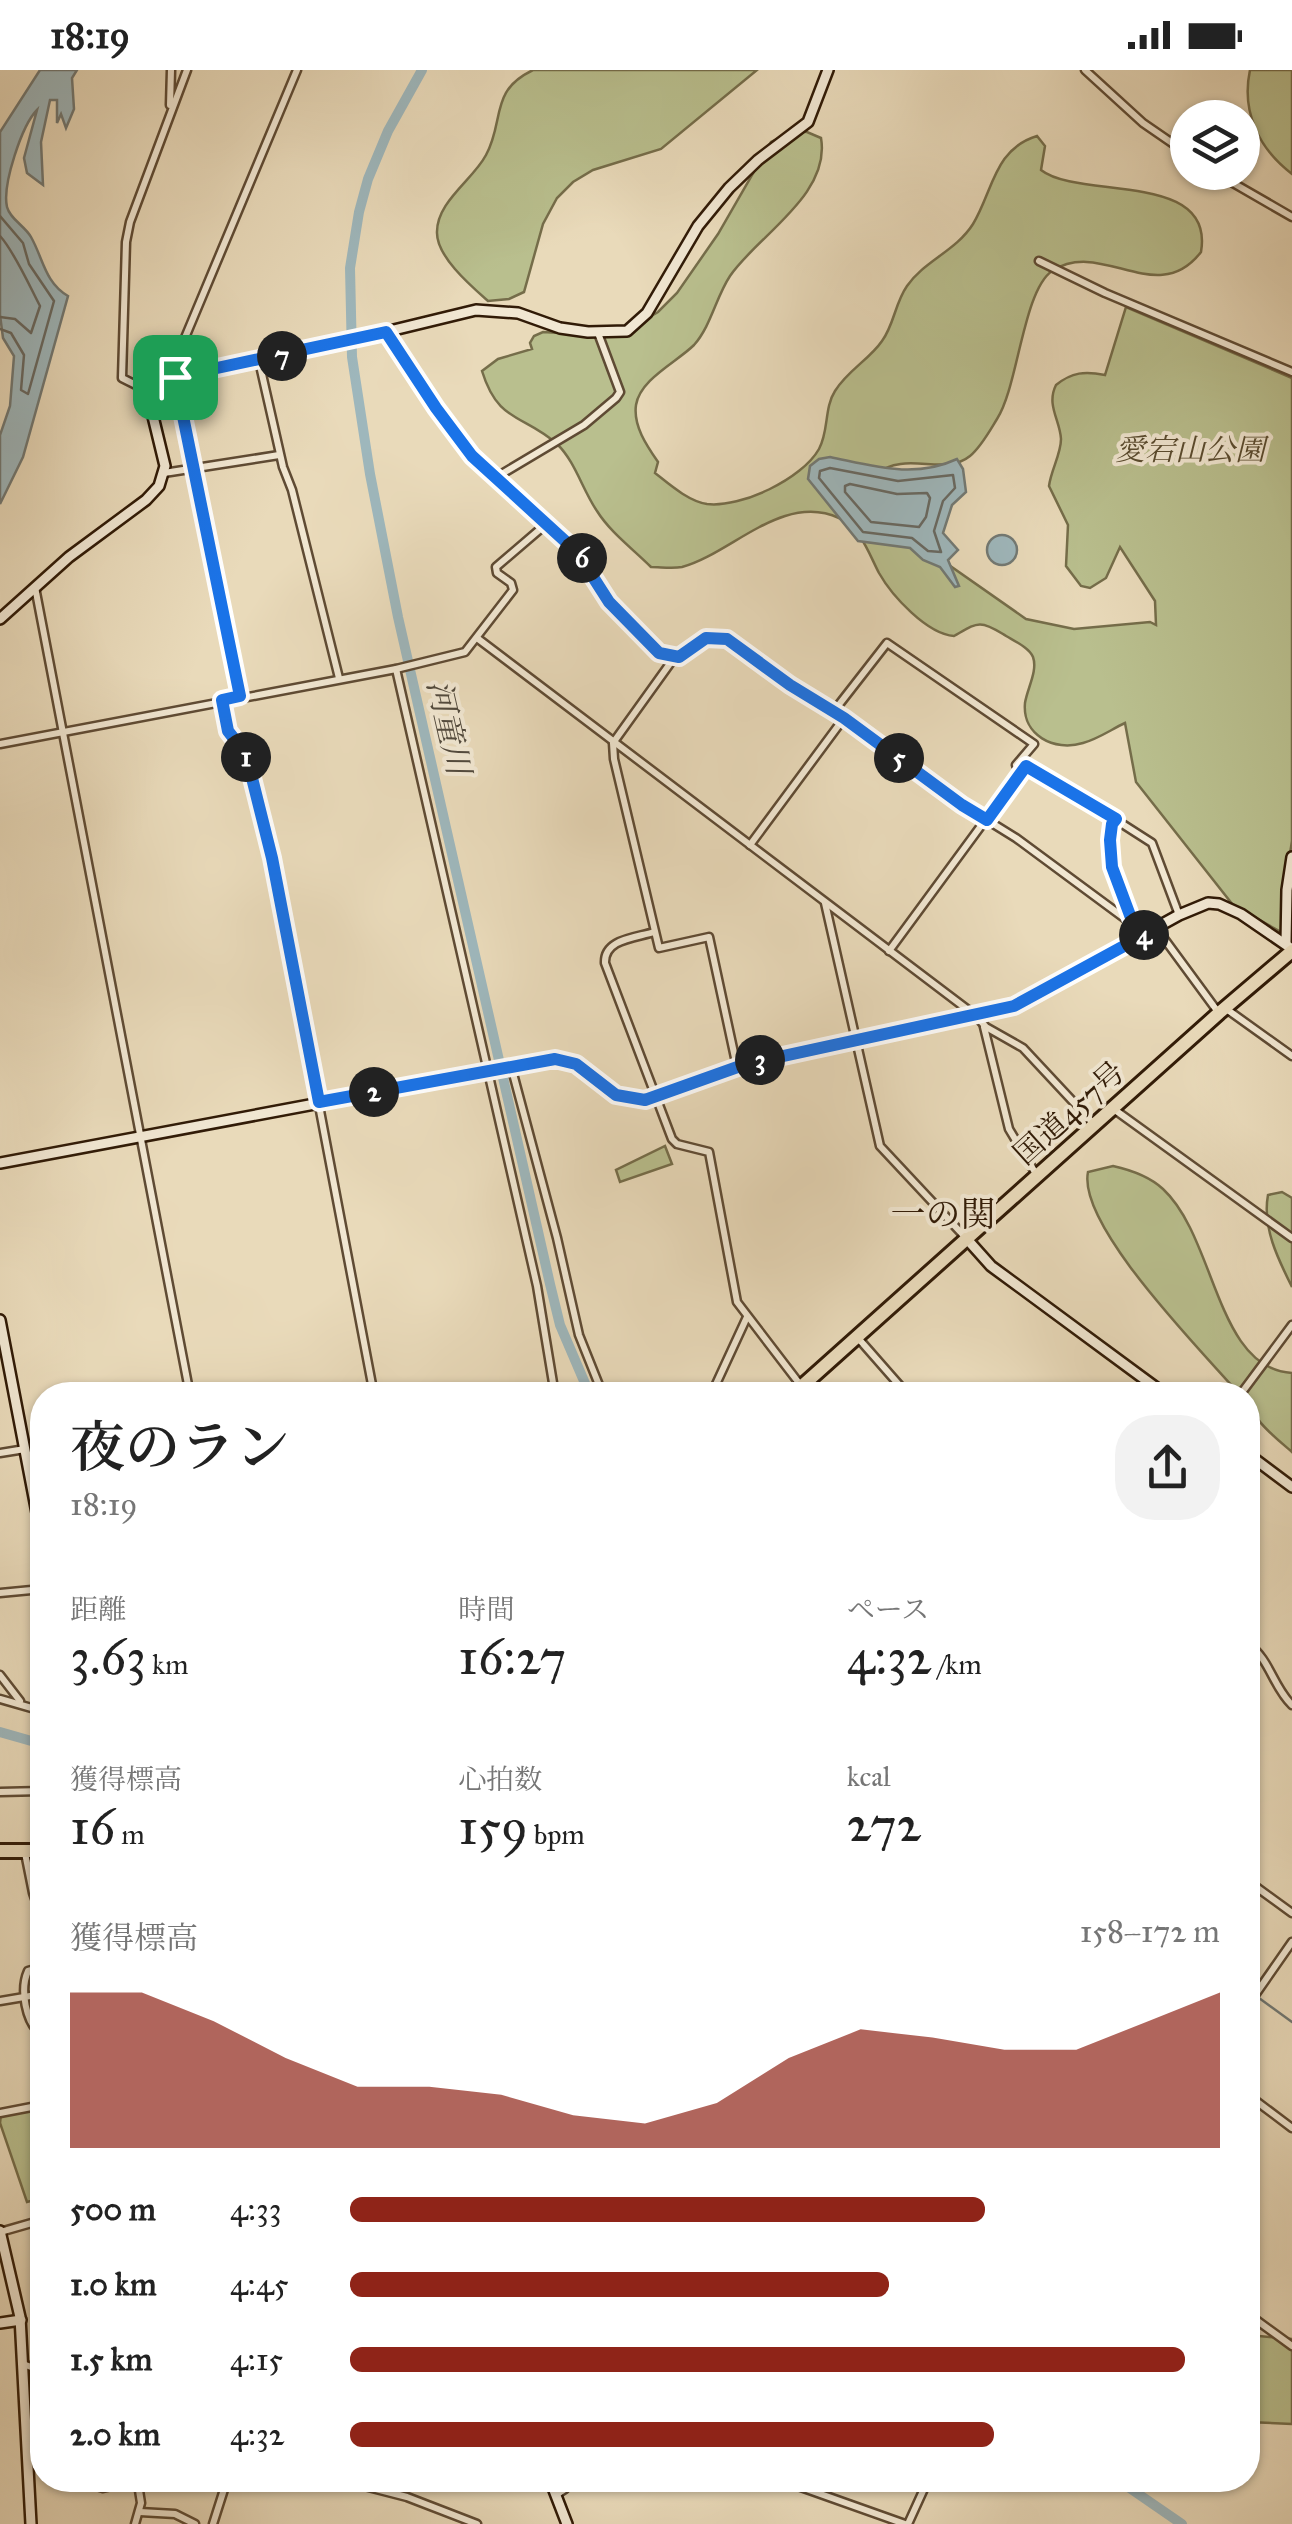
<!DOCTYPE html>
<html lang="ja">
<head>
<meta charset="utf-8">
<style>
	:root { --surface:#fff; --page:#f2f2f2; --text:#222; --muted:#767676; --accent:#8f2418 }
	body { margin:0; font-family:"IM FELL Great Primer","Noto Serif JP",serif; background:var(--page); color:var(--text); height:100vh; display:flex; flex-direction:column; font-size:38px; white-space:nowrap }
	* { box-sizing:border-box; margin:0 }
	p { font-size:32px; color:var(--muted) }
	.icon { flex:none; width:55px; height:55px; fill:none; stroke:currentColor; stroke-width:2; stroke-linecap:round; stroke-linejoin:round }
	.map { position:relative; flex:1; overflow:hidden }
	.sheet { position:absolute; left:30px; top:1312px; width:1230px; height:1110px; display:flex; flex-direction:column; background:var(--surface); border-radius:40px; box-shadow:0 2px 8px #0004 }
	.sheet>* { flex:none }
	.controls { position:absolute; left:1170px; top:30px; display:grid; gap:20px }
	.controls a { display:grid; place-items:center; width:90px; height:90px; border-radius:50%; background:var(--surface); box-shadow:0 2px 8px #0004; font-size:50px }
	.pin { position:absolute; display:grid; place-items:center; width:85px; height:85px; color:#fff; margin:-42px; border-radius:20px; box-shadow:0 5px 15px #0006 }
	.km { position:absolute; width:50px; height:50px; margin:-25px; border-radius:50%; background:#222; color:#fff; font-size:28px; line-height:50px; text-align:center }
	.round { display:grid; place-items:center; flex:none; width:105px; height:105px; border-radius:40px; background:var(--page) }
	.summary { display:flex; align-items:center; justify-content:space-between; height:170px; padding:0 40px }
	h1 { font-size:55px; font-weight:600; line-height:75px }
	.stats { display:grid; grid-template-columns:repeat(3,1fr); gap:15px; height:170px; padding:10px 40px }
	.stats div { display:grid; align-content:center }
	.stats b { font-size:50px; font-weight:600 }
	.stats small { font-size:28px; font-weight:400 }
	.stats p { font-size:28px }
	.chart { height:280px; padding:20px 40px }
	.chart p { display:flex; justify-content:space-between }
	.chart svg { width:100%; height:180px; margin-top:10px; fill:var(--accent); opacity:.7 }
	ul { padding:0 40px; list-style:none; font-size:32px }
	li { display:grid; grid-template-columns:160px 120px 1fr; align-items:center; height:75px }
	li i { height:25px; border-radius:12px; background:var(--accent) }
	.status { display:flex; justify-content:space-between; align-items:center; height:70px; padding:0 50px; background:var(--surface); direction:ltr }
	.status svg { height:28px; fill:currentColor }
	.map>svg:first-child { display:block }
	.green { fill:#b9bf8e; stroke:#756d4a; stroke-width:2.5 }
	.water { fill:#9eb7bc; stroke:#727974; stroke-width:2.5 }
	.lines { fill:none; stroke-linecap:round; stroke-linejoin:round }
	.shore { stroke:#686962; stroke-width:2.5 }
	.stream { stroke:#727974; stroke-width:2.5 }
	.river { stroke:#9eb7bc; stroke-width:10 }
	.street-casing { stroke:#5f4b34; stroke-width:11 }
	.secondary-casing { stroke:#311b07; stroke-width:14 }
	.highway-casing { stroke:#311b07; stroke-width:18 }
	.street { stroke:#f1e7d2; stroke-width:6 }
	.secondary { stroke:#f1e7d2; stroke-width:9 }
	.highway { stroke:#e9daba; stroke-width:12 }
	.route-casing { stroke:#fff; stroke-width:20 }
	.route { stroke:#1a73e8; stroke-width:12 }
	.labels { text-anchor:middle; stroke-width:8; stroke-linejoin:round; paint-order:stroke }
	.park-label { font-size:30px; font-style:italic; fill:#5a4c30; stroke:#f1e7d2 }
	.street-label { font-size:30px; fill:#311b07; stroke:#f1e7d2 }
	.water-label { font-size:32px; font-style:italic; fill:#524a3d; stroke:#f1e7d2 }
	.quarter-label { font-size:35px; fill:#311b07; stroke:#f1e7d2 }
</style>
</head>
<body>
<div class="status"><b>18:19</b><svg viewBox="0 0 49 12"><path d="M0 12V9h3v3zM5 12V6h3v6zM10 12V3h3v9zM15 12V0h3v12zM26 1h20v11H26zM47 4h2v5h-2z"/></svg></div>
<div class="map">
<svg width="1292" height="2454" viewBox="0 0 1292 2454">
	<rect width="100%" height="100%" fill="#e9daba"/>
	<filter id="stains"><feTurbulence type="fractalNoise" baseFrequency=".002" numOctaves="4"/><feColorMatrix values="0 0 0 0 .2 0 0 0 0 .09 0 0 0 0 .02 0 0 0 .5 -.17"/></filter>
	<radialGradient id="worn" r=".72"><stop offset=".6" stop-color="#630" stop-opacity="0"/><stop offset="1" stop-color="#630" stop-opacity=".3"/></radialGradient>
	<g class="green">
		<path d="M533 0H757L661 79 593 100 573 112 557 128 543 154 524 222 509 229 488 231C471 216 437 187 437 163 436 132 473 110 486 85 505 50 489 21 533 0Z"/>
		<path d="M1250 0H1292V104C1259 79 1241 42 1250 0Z"/>
		<path d="M793 61 807 62 821 68C831 125 757 166 730 206 716 227 711 256 694 275 677 292 640 309 636 335 633 356 647 376 658 392L655 403C669 414 688 431 707 434 741 438 802 409 819 379 829 361 824 338 835 321 848 300 869 290 882 271 894 255 895 233 907 216 924 191 956 181 973 154 993 121 994 79 1037 66L1045 76 1041 100C1079 130 1215 100 1201 182 1157 239 1102 168 1052 201 1023 221 1018 317 997 349 989 362 981 377 970 386 944 407 906 380 876 404L896 458 1026 549 1074 559 1150 552 1156 555 1155 531 1120 477 1106 508 1090 518 1081 516 1066 496 1068 455 1049 416C1051 400 1061 384 1061 369 1060 350 1046 335 1056 315 1072 302 1085 301 1105 305L1126 237 1292 308V771L1284 821 1285 853 1281 862 1233 835 1136 712 1125 653C1112 659 1098 669 1083 673 1054 682 1022 665 1025 633 1027 619 1038 601 1033 587 1029 577 1012 570 1003 564 979 549 977 553 954 566 927 564 892 526 879 503 869 484 861 458 839 448 783 422 731 484 682 497 672 499 661 497 651 497 633 479 610 462 597 441 583 421 575 391 557 374 523 344 498 353 482 301L498 289 532 279 530 273 534 266 543 262 594 265 639 253 658 242 677 223 718 164 771 72Z"/>
		<polygon points="665,1076 672,1094 620,1112 616,1100"/>
		<path d="M1113 1096C1131 1100 1149 1106 1163 1119 1216 1168 1216 1299 1292 1303V1382C1276 1368 1248 1347 1248 1325H1240C1204 1283 1077 1156 1088 1102Z"/>
		<path d="M1282 1122 1292 1128V1217C1278 1189 1262 1157 1268 1125Z"/>
		<polygon points="42,2037 42,2128 27,2132 0,2053 1,2044"/>
		<polygon points="1248,2265 1292,2269 1292,2354 1248,2352"/>
	</g>
	<g class="water">
		<path d="M40 0H77L72 8 74 39 66 58 61 44 57 53V30H50L41 72 43 115 27 103 24 88 37 40C22 55 2 115 7 137 10 149 25 156 31 167 43 188 45 213 68 226L23 387 0 434V365L10 336 14 286 3 268 0 245V62Z"/>
		<path d="M830 387C874 396 914 409 957 389L963 399 966 422 952 435 943 463 958 480 948 490 959 516 955 517 940 497 923 490 910 478 858 471 808 409 810 396 819 389Z"/>
		<circle cx="1002" cy="480" r="15"/>
	</g>
	<g class="lines">
		<g class="shore">
			<polyline points="0,146 23,173 29,194 54,231 28,324 21,320 24,285 11,263 0,259"/>
			<path d="M0 166C14 181 30 217 40 236L31 263 15 249 0 247"/>
			<polygon points="830,398 898,411 953,405 955,418 943,431 934,461 941,482 928,481 912,468 863,462 819,408 820,401"/>
			<polygon points="850,414 897,424 927,423 930,428 926,447 919,457 871,452 845,422 845,416"/>
		</g>
		<polyline class="stream" points="1248,1920 1292,1952"/>
		<g class="river">
			<polyline points="422,0 388,61 368,109 359,142 350,198 352,287 370,404 398,547 550,1214 560,1255 590,1325"/>
			<polyline points="0,1662 42,1674"/>
			<polyline points="1118,2410 1182,2454"/>
		</g>
		<g class="street-casing">
			<g id="street">
				<polyline points="1085,0 1143,53 1188,84"/>
				<polyline points="170,35 171,0"/>
				<polyline points="1214,102 1292,147"/>
				<polyline points="1039,191 1105,223 1292,302"/>
				<polyline points="387,262 436,338 472,386 577,482 599,519 626,550 659,583 674,588 613,673 614,689 659,878 709,867 737,997"/>
				<polyline points="259,291 283,397 292,420 339,608"/>
				<polyline points="153,315 136,315 122,308 126,172 130,152 187,0"/>
				<polyline points="164,403 279,385"/>
				<polyline points="495,408 584,355 616,328 620,322 598,263"/>
				<polyline points="35,517 190,1325"/>
				<polyline points="477,568 976,946 986,957 1023,978 1093,1053"/>
				<polyline points="396,599 537,1216 555,1325"/>
				<polyline points="240,626 174,294 297,0"/>
				<polyline points="221,630 227,661 246,685 272,788 374,1325"/>
				<polyline points="834,641 887,573 1034,674 1016,695 1049,707 1152,773 1179,845"/>
				<polyline points="0,674 396,599 465,582 513,520 511,513 497,503 496,497 545,455"/>
				<path d="M1116 749C1095 781 1127 823 1134 855"/>
				<polyline points="987,750 1016,768 1146,864"/>
				<polyline points="750,775 844,648"/>
				<polyline points="825,833 880,1076 966,1168"/>
				<polyline points="1157,859 1218,942"/>
				<path d="M654 862C635 868 604 869 605 893L672 1069 677 1074 709 1082 737 1232 802 1317"/>
				<polyline points="889,881 1025,696"/>
				<polyline points="1225,938 1292,986"/>
				<polyline points="984,957 1009,1059 1036,1104"/>
				<polyline points="511,996 557,1168 579,1265 603,1325"/>
				<polyline points="1115,1040 1292,1168"/>
				<polyline points="858,1268 908,1325"/>
				<polyline points="711,1325 747,1247"/>
				<polyline points="1240,1325 1292,1255"/>
				<polyline points="0,1383 25,1379"/>
				<polyline points="0,1523 42,1519"/>
				<path d="M1248 1574C1270 1589 1273 1617 1292 1635"/>
				<polyline points="0,1605 20,1631"/>
				<polyline points="0,1629 42,1641"/>
				<polyline points="0,1722 42,1721"/>
				<polyline points="25,1783 33,1823 42,1849"/>
				<polyline points="1248,1811 1292,1843"/>
				<path d="M42 1897 28 1901C20 1919 25 1953 42 1965"/>
				<polyline points="0,1931 42,1924"/>
				<polyline points="1248,1935 1292,1872"/>
				<polyline points="1248,2025 1292,2058"/>
				<polyline points="0,2043 42,2035"/>
				<polyline points="0,2162 42,2150"/>
				<polyline points="1248,2244 1292,2276"/>
				<polyline points="23,2294 42,2301"/>
				<polyline points="29,2387 42,2394"/>
				<polyline points="78,2410 103,2418 134,2411 138,2414 141,2433 135,2454"/>
				<polyline points="341,2410 407,2427 477,2454"/>
				<polyline points="781,2410 905,2454"/>
				<polyline points="556,2425 565,2419 569,2410"/>
				<polyline points="140,2442 175,2444 195,2454"/>
				<polyline points="213,2454 227,2410"/>
				<polyline points="908,2454 928,2410"/>
			</g>
		</g>
		<g class="secondary-casing">
			<g id="secondary">
				<polyline points="0,549 69,487 146,430 159,416 165,396 150,334 153,315 175,307 340,273 476,240 518,243 560,258 588,262 627,261 647,243 698,156 729,118 758,90 808,52 828,0"/>
				<polyline points="674,588 706,568 727,569 790,615 844,648 962,735 987,750"/>
				<polyline points="1286,873 1287,820 1292,787"/>
				<polyline points="0,1093 555,989 576,993 616,1025 637,1031 652,1029 746,994 1014,936 1179,845 1208,833 1219,834 1241,844 1292,879"/>
				<polyline points="966,1168 991,1196 1166,1325"/>
				<polyline points="0,1250 42,1469"/>
				<polyline points="1248,1384 1292,1417"/>
				<polyline points="0,2161 20,2247 31,2454"/>
				<polyline points="0,2253 21,2250"/>
				<polyline points="550,2410 567,2454"/>
			</g>
		</g>
		<g class="highway-casing">
			<g id="highway">
				<polyline points="792,1325 1219,943 1292,881"/>
				<polyline points="0,1781 42,1781"/>
			</g>
		</g>
		<use href="#street" class="street"/>
		<use href="#secondary" class="secondary"/>
		<use href="#highway" class="highway"/>
	</g>
	<g class="lines">
		<g class="route-casing">
			<polygon id="route" points="386,262 436,338 472,386 577,482 609,532 659,583 679,587 706,568 727,569 790,615 844,648 962,735 987,750 1026,696 1116,749 1112,754 1110,770 1112,797 1134,856 1146,864 1014,936 746,994 645,1030 616,1025 576,994 555,989 319,1032 272,788 246,684 228,661 222,630 240,626 175,307"/>
		</g>
		<use href="#route" class="route"/>
	</g>
	<g class="labels">
		<g class="park-label">
			<text x="1190" y="390">愛宕山公園</text>
		</g>
		<g class="street-label">
			<text transform="translate(1069 1043) rotate(-42)" y="10">国道457号</text>
		</g>
		<g class="water-label">
			<text transform="translate(449 657) rotate(77)" y="11">河童川</text>
		</g>
		<g class="quarter-label">
			<text x="943" y="1156">一の関</text>
		</g>
	</g>
	<rect width="100%" height="100%" filter="url(#stains)"/>
	<rect width="100%" height="100%" fill="url(#worn)"/>
</svg>
<div class="controls">
<a><svg class="icon" aria-label="layers" viewBox="0 0 24 24"><path d="M12 4l9 5-9 5-9-5zM3 14l9 5 9-5"/></svg></a>
</div>
<div class="pin" style="left:175px;top:307px;background:#1e9e55"><svg class="icon" aria-label="arrive" viewBox="0 0 24 24"><path d="M6 21V4h12l-3 4 3 4H6"/></svg></div>
<b class="km" style="left:246px;top:687px">1</b>
<b class="km" style="left:374px;top:1022px">2</b>
<b class="km" style="left:760px;top:990px">3</b>
<b class="km" style="left:1144px;top:865px">4</b>
<b class="km" style="left:899px;top:688px">5</b>
<b class="km" style="left:582px;top:488px">6</b>
<b class="km" style="left:282px;top:286px">7</b>
<section class="sheet">
<div class="summary"><div><h1>夜のラン</h1><p>18:19</p></div><a class="round"><svg class="icon" aria-label="share" viewBox="0 0 24 24"><path d="M12 15V3M7 8l5-5 5 5M5 13v7h14v-7"/></svg></a></div>
<div class="stats">
<div><p>距離</p><b>3.63<small> km</small></b></div>
<div><p>時間</p><b>16:27</b></div>
<div><p>ペース</p><b>4:32<small> /km</small></b></div>
</div>
<div class="stats">
<div><p>獲得標高</p><b>16<small> m</small></b></div>
<div><p>心拍数</p><b>159<small> bpm</small></b></div>
<div><p>kcal</p><b>272</b></div>
</div>
<div class="chart"><p><span>獲得標高</span>158–172 m</p>
<svg viewBox="0 0 160 44" preserveAspectRatio="none"><path d="M0 44V6L10 6L20 13L30 22L40 29L50 29L60 31L70 36L80 38L90 33L100 22L110 15L120 17L130 20L140 20L150 13L160 6V44z"/></svg>
</div>
<ul>
<li><b>500 m</b>4:33<i style="width:73%"></i></li>
<li><b>1.0 km</b>4:45<i style="width:62%"></i></li>
<li><b>1.5 km</b>4:15<i style="width:96%"></i></li>
<li><b>2.0 km</b>4:32<i style="width:74%"></i></li>
</ul>
</section>
</div>
</body>
</html>
